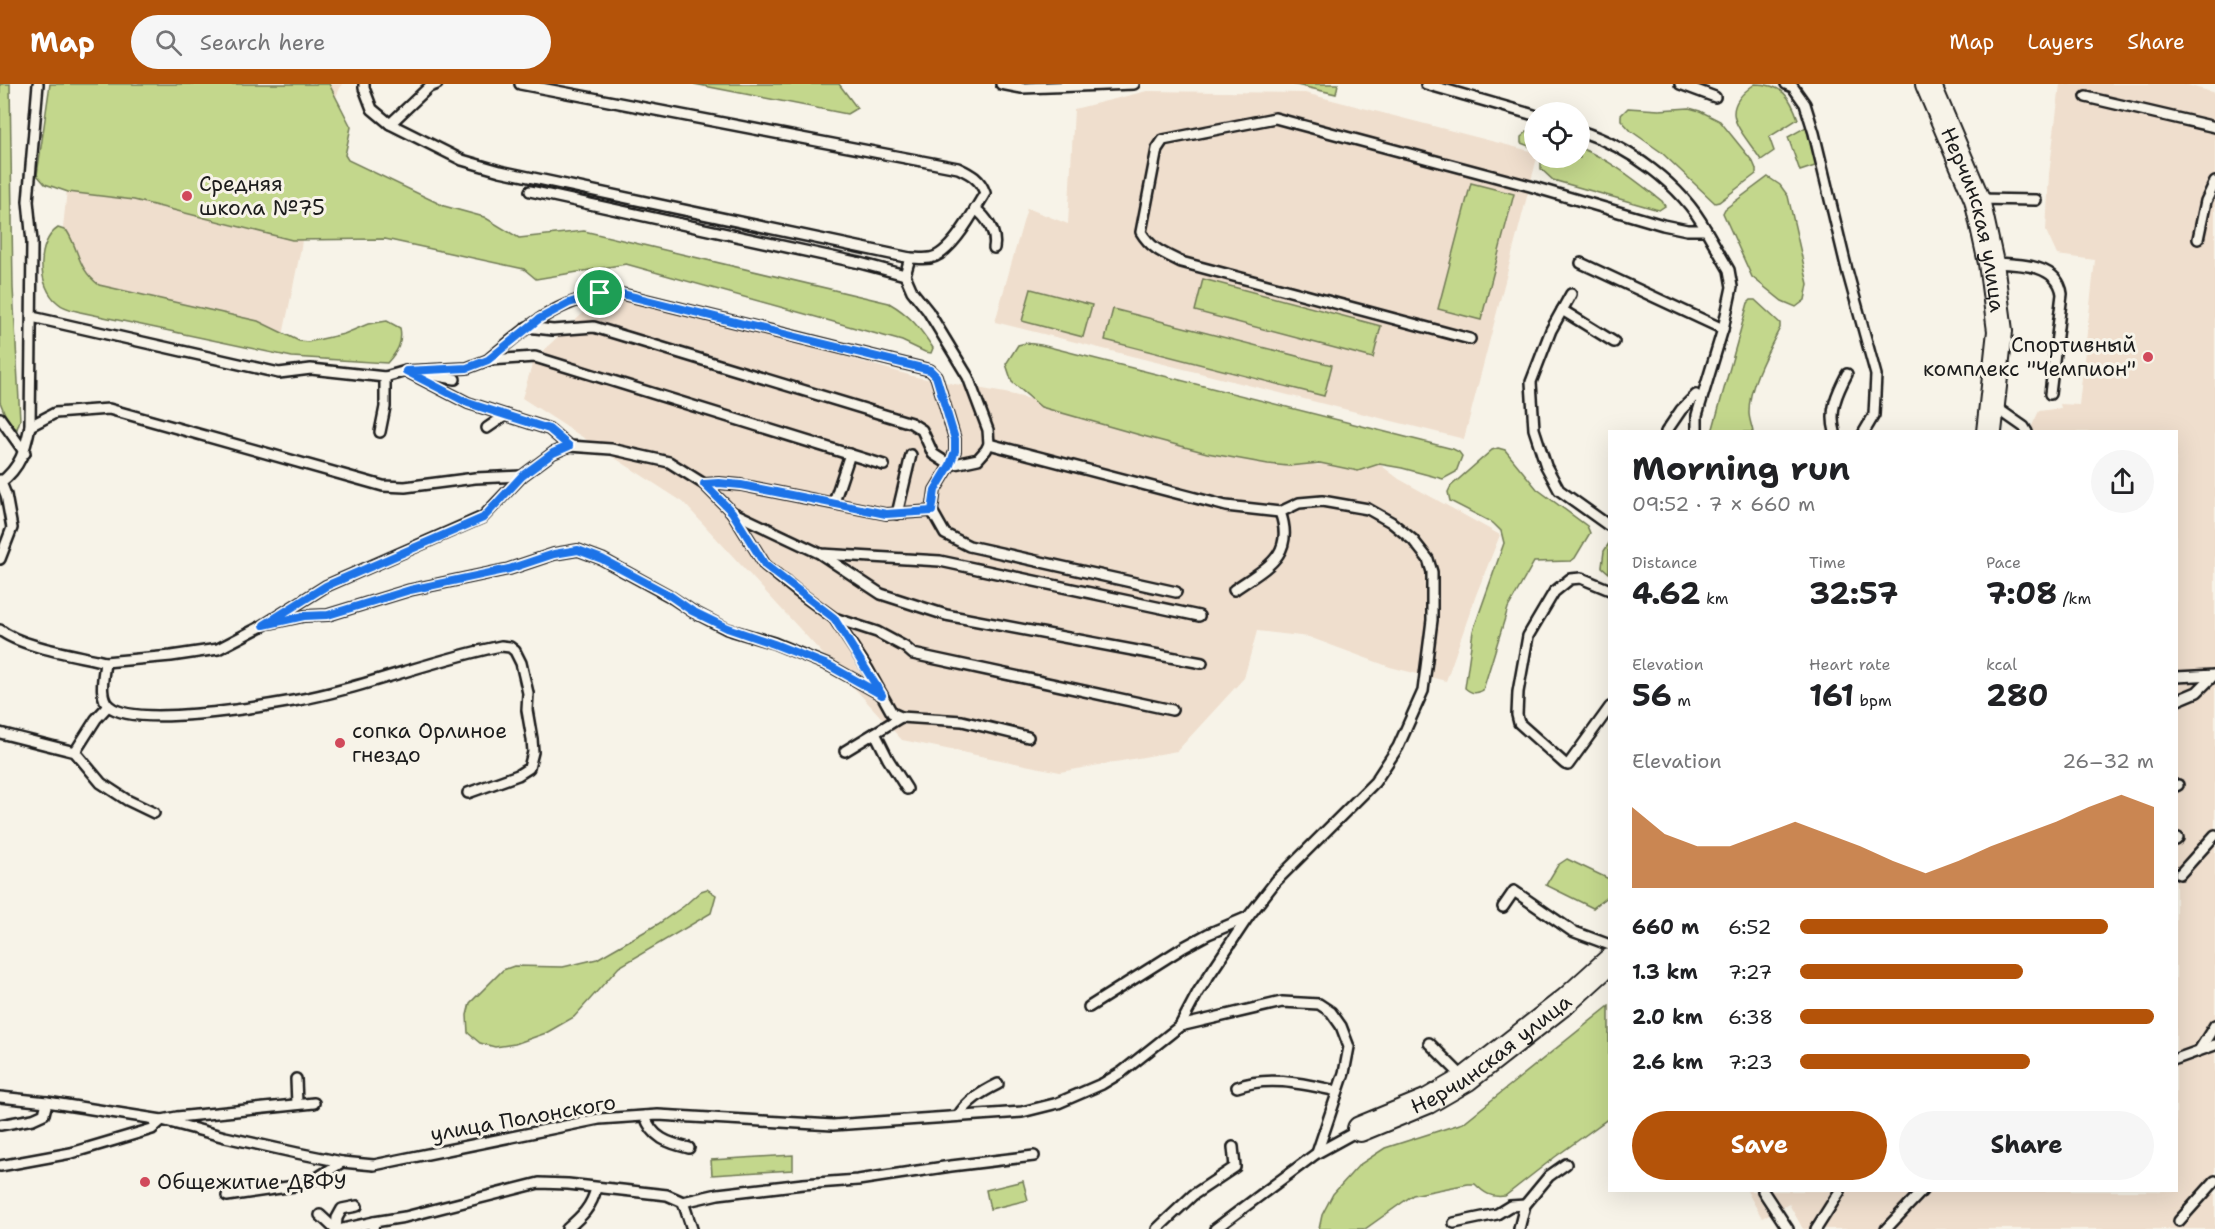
<!DOCTYPE html>
<html lang="en">
<head>
<meta charset="utf-8">
<style>
	:root { --surface:#fff; --page:#f6f6f6; --text:#202124; --muted:#757577; --accent:#b45309 }
	body { margin:0; font-family:"Shantell Sans",sans-serif; background:var(--page); color:var(--text); height:100vh; display:flex; flex-direction:column; font-size:22px; white-space:nowrap }
	* { box-sizing:border-box; margin:0 }
	p { font-size:20px; color:var(--muted) }
	.icon { flex:none; width:33px; height:33px; fill:none; stroke:currentColor; stroke-width:2; stroke-linecap:round; stroke-linejoin:round }
	.map { position:relative; flex:1; overflow:hidden }
	.details { position:absolute; left:1608px; top:346px; width:570px; height:762px; display:flex; flex-direction:column; background:var(--surface); border-radius:0px; box-shadow:0 6px 24px #0002 }
	.details>* { flex:none }
	.tools { position:absolute; left:1524px; top:18px; display:grid; gap:12px }
	.tools a { display:grid; place-items:center; width:66px; height:66px; border-radius:50%; background:var(--surface); box-shadow:0 6px 24px #0002; font-size:30px }
	.pin { position:absolute; display:grid; place-items:center; width:51px; height:51px; color:#fff; margin:-26px; border:3px solid #fff; border-radius:50%; box-shadow:0 2px 6px #0007 }
	.round { display:grid; place-items:center; flex:none; width:63px; height:63px; border-radius:32px; background:var(--page) }
	.overview { display:flex; align-items:center; justify-content:space-between; height:102px; padding:0 24px }
	h1 { font-size:33px; font-weight:700; line-height:45px }
	.metrics { display:grid; grid-template-columns:repeat(3,1fr); gap:9px; height:102px; padding:6px 24px }
	.metrics div { display:grid; align-content:center }
	.metrics b { font-size:30px; font-weight:700 }
	.metrics small { font-size:16px; font-weight:400 }
	.metrics p { font-size:16px }
	.chart { height:168px; padding:12px 24px }
	.chart p { display:flex; justify-content:space-between }
	.chart svg { width:100%; height:108px; margin-top:6px; fill:var(--accent); opacity:.7 }
	.primary-button { display:flex; gap:12px; margin-top:auto; padding:12px 24px }
	.primary-button a { flex:1; height:69px; border-radius:36px; background:var(--accent); color:#fff; font-size:24px; font-weight:700; line-height:69px; text-align:center }
	.primary-button a+a { background:var(--page); color:var(--text) }
	ul { padding:0 24px; list-style:none; font-size:20px }
	li { display:grid; grid-template-columns:96px 72px 1fr; align-items:center; height:45px }
	li i { height:15px; border-radius:8px; background:var(--accent) }
	header { display:flex; align-items:center; gap:36px; box-sizing:border-box; height:84px; padding:0 30px; background:var(--accent); color:#fff }
	header strong { font-size:28px }
	nav { display:flex; gap:33px; margin-inline-start:auto; font-size:21px }
	.search { width:420px; height:54px; background:var(--page); display:flex; align-items:center; gap:15px; box-sizing:border-box; padding:0 21px; border-radius:33px; color:var(--muted); font-size:22px }
	.map>svg:first-child { display:block }
	.built { fill:#efdecd }
	.green { fill:#c3d78c; stroke:#707a54; stroke-width:1.5 }
	.lines { fill:none; stroke-linecap:round; stroke-linejoin:round }
	.service-casing { stroke:#1c1c1c; stroke-width:14 }
	.tertiary-casing { stroke:#1c1c1c; stroke-width:28 }
	.service { stroke:#f7f3e8; stroke-width:9 }
	.tertiary { stroke:#f7f3e8; stroke-width:24 }
	.route-casing { stroke:#fff; stroke-width:12 }
	.route { stroke:#1a73e8; stroke-width:8 }
	.poi-dot { fill:#d1495b; stroke:#f7f3e8; stroke-width:2 }
	.labels { text-anchor:middle; stroke-width:6; stroke-linejoin:round; paint-order:stroke }
	.poi-label { font-size:21px; fill:#1c1c1c; stroke:#f7f3e8; text-anchor:start }
	.street-label { font-size:21px; fill:#1c1c1c; stroke:#f7f3e8 }
</style>
</head>
<body>
<header>
<strong>Map</strong>
<div class="search"><svg class="icon" aria-label="search" viewBox="0 0 24 24"><circle cx="10" cy="10" r="6"/><path d="M15 15l6 6"/></svg>Search here</div>
<nav><a>Map</a><a>Layers</a><a>Share</a></nav>
</header>
<div class="map">
<svg width="2215" height="1145" viewBox="0 0 2215 1145">
	<rect width="100%" height="100%" fill="#f7f3e8"/>
	<filter id="ink" filterUnits="userSpaceOnUse"><feTurbulence type="fractalNoise" baseFrequency=".0167" numOctaves="2"/><feDisplacementMap in="SourceGraphic" scale="12" xChannelSelector="R" yChannelSelector="G"/><feConvolveMatrix kernelMatrix="1 2 1 2 8 2 1 2 1" color-interpolation-filters="sRGB"/></filter>
	<g filter="url(#ink)">
		<g class="built">
			<polygon points="78,0 342,0 313,60 301,164 280,266 56,211"/>
			<polygon points="2060,0 2184,0 2215,9 2215,1145 1803,1145 1789,1120 1762,1134 1747,1107 2176,1107 2176,348 2029,348 2039,327 2061,324 2060,320 2079,321 2095,176 2057,171 2046,147 2049,90"/>
			<polygon points="1147,7 1305,9 1534,68 1534,74 1537,74 1464,355 995,238 1027,124 1068,140 1074,25"/>
			<polygon points="609,205 916,293 1005,309 1318,381 1362,367 1399,395 1500,451 1476,511 1446,597 1390,583 1309,553 1257,547 1244,594 1177,667 1060,688 902,656 683,418 522,314 534,275"/>
		</g>
		<g class="green">
			<polygon points="0,0 10,0 13,204 20,336 17,345 9,340 0,318"/>
			<path d="M50 0H329L351 43 345 71 348 76 444 122 484 133 519 154 584 147 889 219C910 231 920 244 933 264L931 269 925 268 902 257 626 180 536 195 524 185 385 155 292 156 134 116 68 108 45 100 37 91Z"/>
			<polygon points="694,0 839,0 857,24 847,30"/>
			<polygon points="1292,0 1338,0 1336,10"/>
			<path d="M1755 0C1782 0 1790 12 1798 35L1769 53 1774 67 1761 76C1741 45 1715 27 1755 0Z"/>
			<polygon points="1628,24 1659,26 1689,24 1700,27 1720,37 1753,78 1756,85 1756,90 1719,118 1715,119 1661,68 1631,47 1621,36 1621,31"/>
			<polygon points="1806,43 1818,81 1800,87 1788,53"/>
			<polygon points="1528,47 1534,48 1534,64 1521,59 1521,53"/>
			<path d="M1580 64C1611 76 1636 97 1662 117L1665 122 1659 126 1655 125 1553 96 1541 85V74H1580Z"/>
			<polygon points="1768,93 1780,101 1788,112 1808,200 1805,216 1796,223 1782,217 1752,193 1723,129 1725,125"/>
			<polygon points="1471,99 1514,110 1481,236 1438,225"/>
			<path d="M58 144 67 147C80 168 77 184 99 201L258 237 299 257 308 258 344 250 368 240 387 237 400 244C403 259 397 268 387 279L292 273 80 228C73 226 63 224 58 219 37 203 36 158 58 144Z"/>
			<polygon points="1203,195 1381,242 1373,274 1195,227"/>
			<polygon points="1031,205 1092,221 1083,253 1022,237"/>
			<path d="M1751 216H1755L1780 239V244C1768 267 1748 303 1749 329 1749 335 1752 342 1753 348H1712L1748 219Z"/>
			<polygon points="1113,225 1332,281 1324,312 1105,256"/>
			<polygon points="1026,259 1041,261 1453,365 1459,368 1462,372 1456,388 1443,395 1402,384 1379,380 1358,387 1320,379 1288,382 1268,380 1207,369 1147,353 1041,323 1012,298 1006,280 1018,261"/>
			<path d="M1498 364 1505 366 1537 405 1587 442 1590 449 1575 474 1571 477 1534 478 1508 524 1483 606C1476 610 1472 610 1465 604L1473 547 1504 459 1501 447 1493 439 1450 417 1448 408 1451 402 1492 366Z"/>
			<polygon points="1609,459 1609,489 1602,483 1604,467"/>
			<polygon points="1567,775 1609,795 1609,811 1593,824 1546,801 1558,781"/>
			<polygon points="707,805 716,811 711,829 619,883 574,933 546,949 515,960 495,963 480,959 468,949 467,931 470,919 503,886 514,882 563,883 597,875 658,840 684,822 701,807"/>
			<path d="M1609 922V1034L1555 1073 1505 1112C1491 1114 1484 1109 1475 1100H1468L1413 1111 1365 1145H1319L1322 1131 1333 1110 1359 1081 1385 1064 1463 1039Z"/>
			<polygon points="793,1071 793,1086 712,1091 711,1076"/>
			<polygon points="1023,1097 1028,1116 990,1125 986,1106"/>
		</g>
		<g class="lines">
			<g class="service-casing">
				<g id="service">
					<path d="M364 0V4L372 25 390 40 462 76 500 87 910 174 905 191 912 207 928 227 968 293 988 346 989 360 986 366 978 375 950 381 955 367V355L936 292 930 286 622 210C566 208 529 241 488 276"/>
					<path d="M520 0 958 84C971 90 980 95 985 109 974 127 951 171 930 174 924 175 916 174 910 174"/>
					<polyline points="1001,0 1022,4 1134,0"/>
					<polyline points="1426,0 1534,31"/>
					<polyline points="1680,0 1715,13"/>
					<polyline points="1786,0 1793,3 1805,20 1814,49 1847,186 1876,291 1874,331 1864,348"/>
					<polyline points="2086,13 2215,43"/>
					<polyline points="390,40 429,3 437,0"/>
					<path d="M1580 47C1629 63 1681 100 1706 146"/>
					<polyline points="530,107 860,179 905,191"/>
					<polyline points="1977,115 2036,116"/>
					<path d="M975 125C987 133 997 149 994 164"/>
					<polyline points="2198,155 2206,117 2215,98"/>
					<polyline points="1581,179 1723,245"/>
					<path d="M1993 179C2016 180 2058 179 2062 210L2050 310"/>
					<polyline points="1571,210 1551,246 1531,298 1534,345 1546,382 1559,406 1608,441 1610,438"/>
					<polyline points="1562,226 1614,258"/>
					<polyline points="32,233 279,289 311,285 385,293 406,287 468,319 549,345 569,362"/>
					<polyline points="527,243 553,246 594,243 911,339 922,346 933,370 950,381 935,406 932,427 886,430 741,401 719,399 704,400"/>
					<path d="M1470 255 1181 178C1165 170 1151 165 1141 148L1157 65 1163 56 1275 34 1530 102 1663 141 1687 146H1706L1729 186 1732 203 1723 245 1697 331V348"/>
					<polyline points="406,287 467,284 488,276 535,273 884,381"/>
					<polyline points="420,289 455,295"/>
					<polyline points="1994,322 2024,343 2027,348"/>
					<polyline points="0,334 25,369"/>
					<polyline points="30,342 55,329 109,325 383,402 405,403 475,394 522,392"/>
					<polyline points="487,344 506,331"/>
					<polyline points="380,348 385,323 385,293"/>
					<polyline points="1666,348 1681,326 1696,311 1701,315"/>
					<path d="M1835 348C1829 326 1837 309 1847 290"/>
					<polyline points="989,360 1226,422 1280,428 1299,419 1322,417 1368,425 1391,438 1413,456 1428,475 1432,488 1432,536 1423,607 1398,663 1375,698 1276,797 1248,833 1198,908 1180,942"/>
					<polyline points="0,396 6,411 12,444 0,475"/>
					<path d="M0 399C21 383 25 366 30 342L32 158 28 117 38 0"/>
					<polyline points="834,418 850,370"/>
					<polyline points="932,427 945,450 969,462 1176,508"/>
					<polyline points="732,428 765,481 797,507 834,534 877,548 905,563 913,570 1172,626"/>
					<polyline points="897,430 911,371"/>
					<polyline points="822,471 881,510 946,531 1202,579"/>
					<path d="M1234 506C1265 484 1296 472 1280 428"/>
					<polyline points="1610,506 1581,494 1570,495 1554,508 1528,552 1518,608 1517,631 1519,639 1565,680 1568,681 1610,623"/>
					<polyline points="834,534 867,584 892,629 901,633 962,637 1028,653"/>
					<polyline points="271,539 304,532 328,531 410,506 509,485 554,470 578,466 602,475 668,511 692,527 727,545 774,559 830,582 882,611"/>
					<path d="M0 546C21 563 77 571 105 578 104 590 98 613 109 622 134 644 259 623 293 617 364 604 431 576 501 562L510 563 515 567 521 579 528 609 527 626 532 655 533 668 529 684 518 691 468 709"/>
					<polyline points="105,578 171,572 218,565 264,541 326,502 483,433 522,392 553,369 569,362 611,365 669,378 704,400 732,428 821,470 940,477 1199,532"/>
					<polyline points="2176,593 2215,591"/>
					<polyline points="2178,616 2197,608 2214,591"/>
					<polyline points="0,649 75,668 101,699 127,716 154,729"/>
					<polyline points="875,649 888,675 907,705"/>
					<polyline points="845,667 901,633"/>
					<polyline points="75,668 96,635 108,622"/>
					<polyline points="2176,702 2178,701"/>
					<polyline points="2176,756 2178,754"/>
					<polyline points="2180,790 2215,751"/>
					<polyline points="1503,823 1514,807 1572,847 1610,861"/>
					<polyline points="1089,923 1184,863 1208,850 1248,833"/>
					<polyline points="1429,959 1464,994"/>
					<polyline points="2200,965 2215,941"/>
					<polyline points="2176,975 2215,961"/>
					<polyline points="296,995 297,1020"/>
					<path d="M1237 1003C1269 991 1304 1000 1337 1007"/>
					<polyline points="0,1013 47,1018 162,1036 225,1053 297,1069 342,1078 374,1081 599,1035 658,1031 833,1041 1022,1028 1058,1019 1102,1000 1122,988 1180,942 1282,918 1319,920 1331,928 1341,942 1349,963 1344,989 1317,1069"/>
					<path d="M645 1032C652 1054 668 1059 689 1064"/>
					<path d="M958 1032C967 1017 982 1008 998 1000"/>
					<polyline points="0,1041 33,1035 44,1030 47,1018"/>
					<polyline points="0,1082 71,1069 152,1045 162,1036 177,1033 314,1019"/>
					<polyline points="1763,1107 1788,1145"/>
					<polyline points="227,1112 301,1101 317,1094 342,1078"/>
					<polyline points="683,1118 692,1145"/>
					<polyline points="320,1131 335,1145"/>
					<polyline points="2179,1137 2215,1097"/>
					<polyline points="1454,1139 1497,1130 1510,1122 1525,1121"/>
					<polyline points="336,1145 337,1134 342,1125 357,1122"/>
					<polyline points="343,1145 374,1138"/>
					<polyline points="373,1145 374,1138 405,1133 539,1099 568,1100 667,1111 683,1118 718,1110 803,1100 858,1096 951,1082 1034,1072"/>
					<path d="M567 1145C581 1133 592 1123 596 1104"/>
					<polyline points="1157,1145 1193,1111 1235,1083 1233,1063"/>
					<polyline points="1215,1145 1317,1069 1359,1046"/>
					<polyline points="1519,1145 1525,1121 1549,1092 1566,1080"/>
					<polyline points="1816,1145 1840,1107"/>
					<polyline points="1886,1145 1922,1107"/>
				</g>
			</g>
			<g class="tertiary-casing">
				<g id="tertiary">
					<path id="s1" d="M1928 0 1977 115 1991 179 2000 247 1989 348"/>
					<path id="s2" d="M1360 1045 1428 1017 1466 995 1567 916 1610 877"/>
				</g>
			</g>
			<use href="#service" class="service"/>
			<use href="#tertiary" class="tertiary"/>
		</g>
	</g>
	<g class="lines" filter="url(#ink)">
		<g class="route-casing">
			<polygon id="route" points="600,209 622,210 930,286 936,292 955,355 955,367 950,381 935,406 932,427 886,430 741,401 719,399 704,400 732,428 765,481 834,534 882,611 830,582 774,560 727,544 692,527 669,511 602,475 578,466 554,470 509,485 410,506 328,531 304,532 264,541 326,502 483,434 522,392 553,369 569,362 549,345 468,319 406,287 467,284 488,276 539,235 569,219"/>
		</g>
		<use href="#route" class="route"/>
	</g>
	<g class="poi-dot">
		<circle cx="187" cy="112" r="6"/>
		<circle cx="2148" cy="273" r="6"/>
		<circle cx="340" cy="659" r="6"/>
		<circle cx="145" cy="1098" r="6"/>
	</g>
	<g class="labels">
		<g class="poi-label">
			<text x="199" y="107">Средняя<tspan x="199" dy="24">школа №75</tspan></text>
			<text x="2136" y="268" text-anchor="end">Спортивный<tspan x="2136" dy="24">комплекс "Чемпион"</tspan></text>
			<text x="352" y="654">сопка Орлиное<tspan x="352" dy="24">гнездо</tspan></text>
			<text x="157" y="1105">Общежитие ДВФУ</text>
		</g>
		<g class="street-label">
			<text dy="7" stroke="none"><textPath href="#s1" startOffset="144">Нерчинская улица</textPath></text>
			<text dy="7" stroke="none"><textPath href="#s2" startOffset="152">Нерчинская улица</textPath></text>
			<text transform="translate(523 1034) rotate(-10)" y="7">улица Полонского</text>
		</g>
	</g>
</svg>
<div class="tools">
<a><svg class="icon" aria-label="locate" viewBox="0 0 24 24"><circle cx="12" cy="12" r="6"/><path d="M12 2v4M12 18v4M2 12h4M18 12h4"/></svg></a>
</div>
<div class="pin" style="left:600px;top:209px;background:#1e9e55"><svg class="icon" aria-label="arrive" viewBox="0 0 24 24"><path d="M6 21V4h12l-3 4 3 4H6"/></svg></div>
<section class="details">
<div class="overview"><div><h1>Morning run</h1><p>09:52 · 7 × 660 m</p></div><a class="round"><svg class="icon" aria-label="share" viewBox="0 0 24 24"><path d="M12 15V3M7 8l5-5 5 5M5 13v7h14v-7"/></svg></a></div>
<div class="metrics">
<div><p>Distance</p><b>4.62<small> km</small></b></div>
<div><p>Time</p><b>32:57</b></div>
<div><p>Pace</p><b>7:08<small> /km</small></b></div>
</div>
<div class="metrics">
<div><p>Elevation</p><b>56<small> m</small></b></div>
<div><p>Heart rate</p><b>161<small> bpm</small></b></div>
<div><p>kcal</p><b>280</b></div>
</div>
<div class="chart"><p><span>Elevation</span>26–32 m</p>
<svg viewBox="0 0 160 44" preserveAspectRatio="none"><path d="M0 44V11L10 22L20 27L30 27L40 22L50 17L60 22L70 27L80 33L90 38L100 33L110 27L120 22L130 17L140 11L150 6L160 11V44z"/></svg>
</div>
<ul>
<li><b>660 m</b>6:52<i style="width:87%"></i></li>
<li><b>1.3 km</b>7:27<i style="width:63%"></i></li>
<li><b>2.0 km</b>6:38<i style="width:100%"></i></li>
<li><b>2.6 km</b>7:23<i style="width:65%"></i></li>
</ul>
<div class="primary-button"><a>Save</a><a>Share</a></div>
</section>
</div>
</body>
</html>
